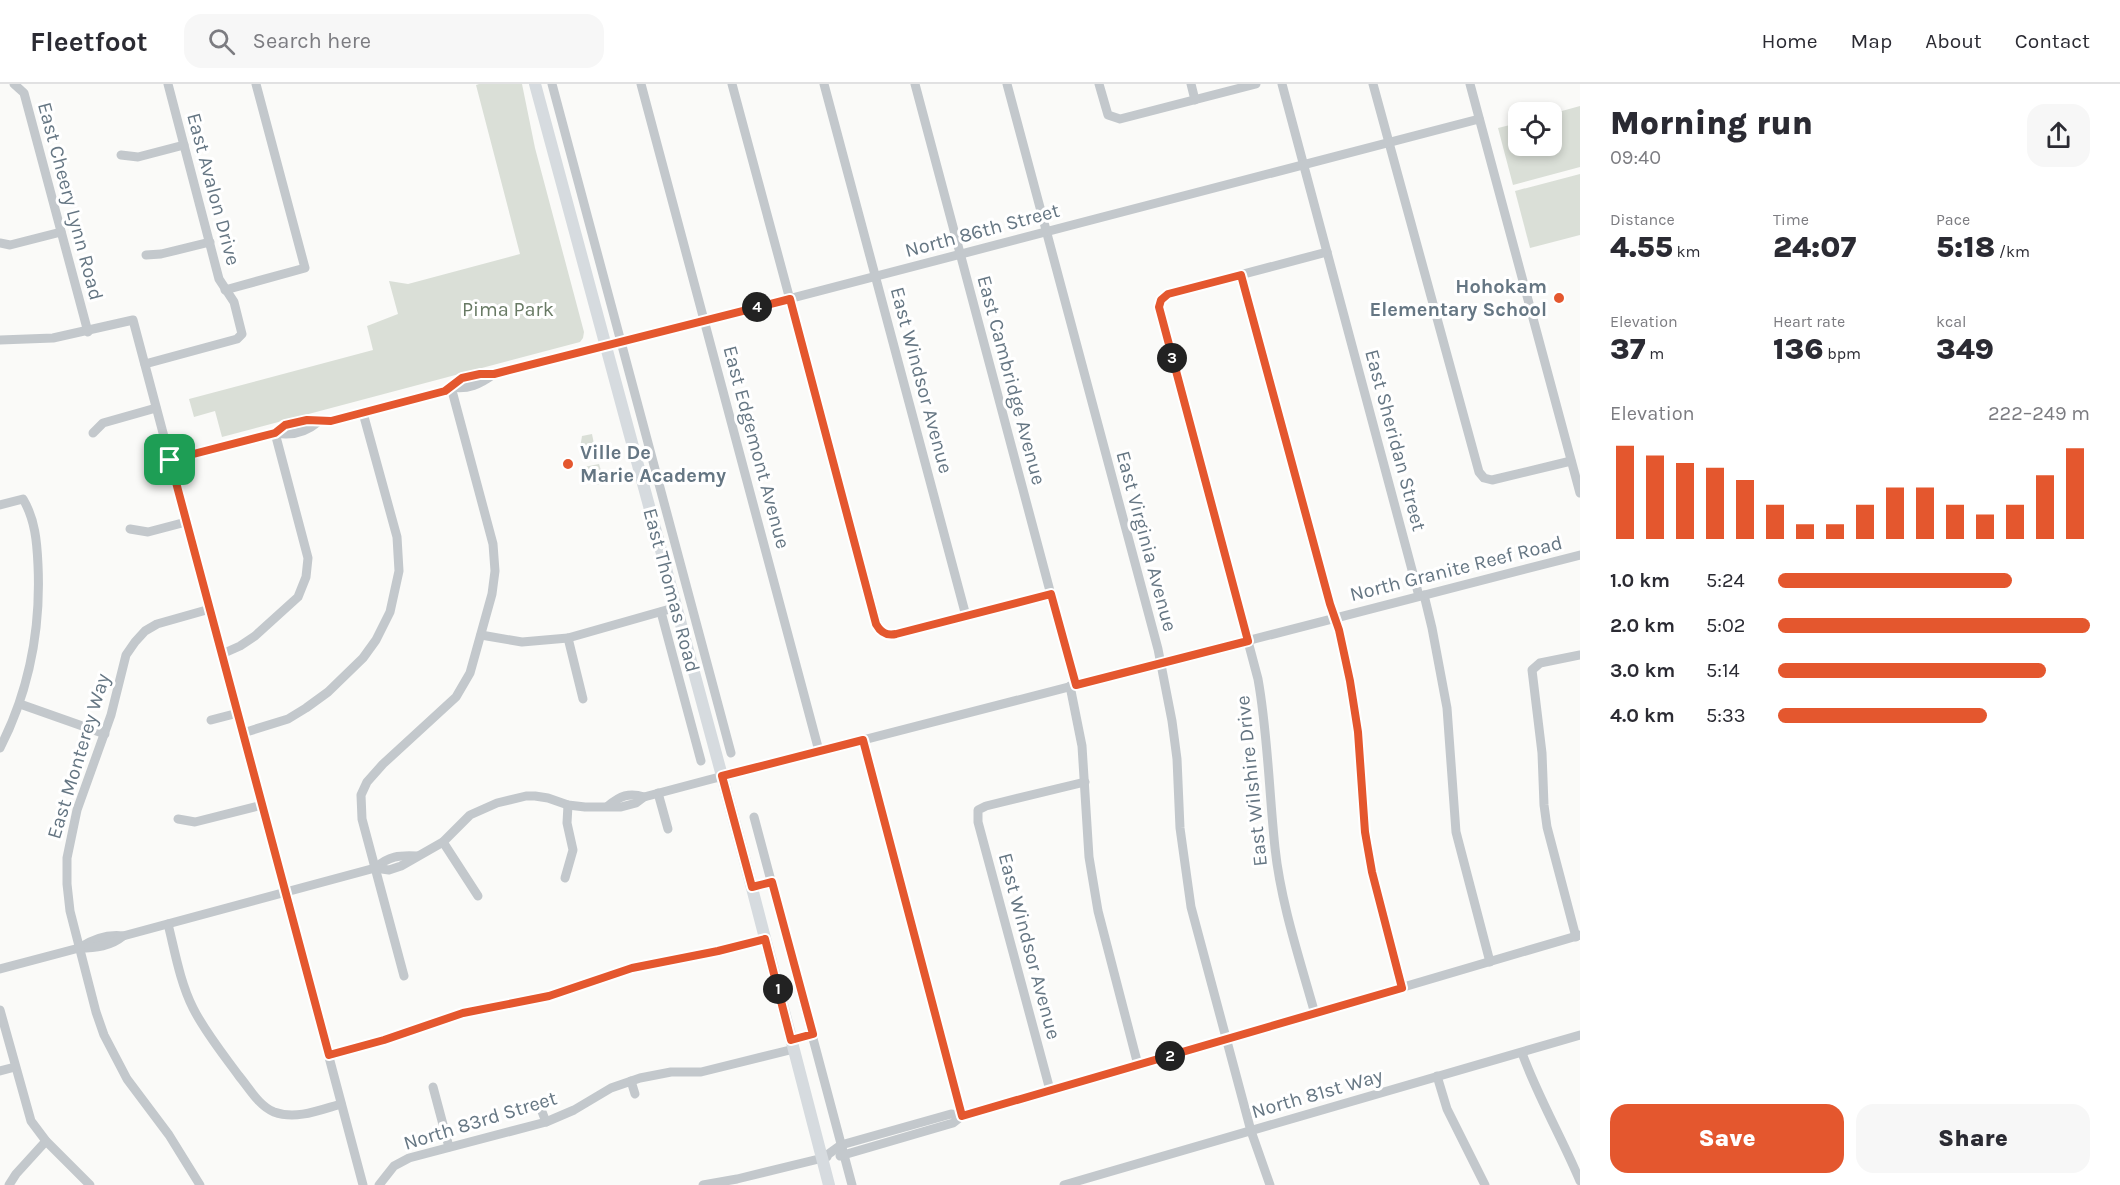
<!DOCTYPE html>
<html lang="en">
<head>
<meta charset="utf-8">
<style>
	:root { --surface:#fff; --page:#f7f7f7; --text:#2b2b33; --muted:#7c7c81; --line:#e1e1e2; --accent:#e4572e }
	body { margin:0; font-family:Karla,sans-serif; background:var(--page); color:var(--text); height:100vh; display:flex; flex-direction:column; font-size:22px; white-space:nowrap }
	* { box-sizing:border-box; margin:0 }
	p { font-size:20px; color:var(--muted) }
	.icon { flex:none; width:33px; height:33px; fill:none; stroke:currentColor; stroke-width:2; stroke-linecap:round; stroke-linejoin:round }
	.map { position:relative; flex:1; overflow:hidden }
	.sheet { display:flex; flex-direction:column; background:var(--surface); width:540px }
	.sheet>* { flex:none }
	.buttons { position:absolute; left:1508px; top:18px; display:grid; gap:12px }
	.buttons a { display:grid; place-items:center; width:54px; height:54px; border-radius:12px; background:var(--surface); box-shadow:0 3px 9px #0003; font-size:30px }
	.pin { position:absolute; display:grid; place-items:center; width:51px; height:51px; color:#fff; margin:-26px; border-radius:12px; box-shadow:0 3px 9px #0006 }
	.km { position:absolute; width:30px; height:30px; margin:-15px; border-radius:50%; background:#222; color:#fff; font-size:16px; line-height:30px; text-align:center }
	.round { display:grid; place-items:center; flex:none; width:63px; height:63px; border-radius:18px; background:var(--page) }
	.summary { display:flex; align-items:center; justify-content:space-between; height:102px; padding:0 30px }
	h1 { font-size:33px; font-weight:800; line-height:45px }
	.figures { display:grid; grid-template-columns:repeat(3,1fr); gap:9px; height:102px; padding:6px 30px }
	.figures div { display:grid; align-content:center }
	.figures b { font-size:30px; font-weight:800 }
	.figures small { font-size:16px; font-weight:400 }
	.figures p { font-size:16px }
	.chart { height:168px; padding:12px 30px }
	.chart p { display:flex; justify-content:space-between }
	.chart svg { width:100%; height:108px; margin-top:6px; stroke:var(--accent); stroke-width:6 }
	.primary-button { display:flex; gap:12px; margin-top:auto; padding:12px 30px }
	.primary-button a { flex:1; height:69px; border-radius:18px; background:var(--accent); color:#fff; font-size:24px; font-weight:800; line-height:69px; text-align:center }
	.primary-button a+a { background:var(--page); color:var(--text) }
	ul { padding:0 30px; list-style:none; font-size:20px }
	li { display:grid; grid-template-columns:96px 72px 1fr; align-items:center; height:45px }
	li i { height:15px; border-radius:8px; background:var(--accent) }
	header { display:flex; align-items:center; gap:36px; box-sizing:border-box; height:84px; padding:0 30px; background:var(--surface); border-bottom:2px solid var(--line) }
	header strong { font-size:28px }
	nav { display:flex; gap:33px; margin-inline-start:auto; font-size:21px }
	.search { width:420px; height:54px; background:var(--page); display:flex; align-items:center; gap:15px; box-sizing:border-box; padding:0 21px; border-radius:18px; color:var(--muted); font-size:22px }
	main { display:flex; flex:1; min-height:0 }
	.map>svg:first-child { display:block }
	.green { fill:#dadfd7 }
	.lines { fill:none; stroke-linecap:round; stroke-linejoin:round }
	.minor { stroke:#c3c8cc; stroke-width:9 }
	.major { stroke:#d6dbdf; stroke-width:12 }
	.route-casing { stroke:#fff; stroke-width:12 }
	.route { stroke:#e4572e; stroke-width:8 }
	.poi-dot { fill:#e4572e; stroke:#fff; stroke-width:2 }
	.labels { text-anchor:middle; stroke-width:6; stroke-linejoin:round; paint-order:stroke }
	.street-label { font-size:20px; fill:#657683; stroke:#fff }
	.poi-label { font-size:20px; font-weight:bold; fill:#657683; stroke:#fff; text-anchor:end }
	.park-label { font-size:20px; fill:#687a64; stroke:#fff }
</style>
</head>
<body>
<header>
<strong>Fleetfoot</strong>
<div class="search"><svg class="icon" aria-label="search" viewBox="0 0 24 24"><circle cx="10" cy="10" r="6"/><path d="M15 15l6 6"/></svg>Search here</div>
<nav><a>Home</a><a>Map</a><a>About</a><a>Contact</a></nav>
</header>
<main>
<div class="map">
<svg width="1580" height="1101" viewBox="0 0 1580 1101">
	<rect width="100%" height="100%" fill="#fafaf8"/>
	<g class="green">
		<polygon points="479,0 522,0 535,64 584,248 583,254 580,258 222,353 215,327 194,333 189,315 373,266 367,242 398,230 389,197 408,200 520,170 476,1"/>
		<polygon points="1580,22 1580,83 1513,101 1498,44 1518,39 1518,62 1551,62 1551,30"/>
		<polygon points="1580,90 1580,151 1530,164 1515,107"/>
		<polygon points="592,350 596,370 581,374 580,364 582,352"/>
		<polygon points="599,380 605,399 595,401 584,383"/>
	</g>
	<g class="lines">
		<g class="minor">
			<polyline points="14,0 24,9 88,248"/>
			<polyline points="552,0 731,669"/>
			<polyline points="641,0 819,667"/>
			<polyline points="732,0 878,543 883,549 896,550 1051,510"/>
			<polyline points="824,0 966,532"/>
			<polyline points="915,0 1075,601"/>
			<polyline points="1007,0 1158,565 1172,637 1177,675 1180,744 1191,823 1251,1047 1270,1101"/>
			<polyline points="1099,0 1108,31 1120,35 1256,0"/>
			<polyline points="1191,0 1195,16"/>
			<polyline points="1282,0 1419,512"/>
			<polyline points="1373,0 1479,388 1484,394 1492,396 1571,377"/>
			<polyline points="1470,0 1580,409"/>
			<polyline points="121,71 138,73 184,61"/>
			<polyline points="0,159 10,161 61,148"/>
			<polyline points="146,171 161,170 210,158"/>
			<polyline points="1241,191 1330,520 1339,547 1350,597 1358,648 1365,748 1372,788 1402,904"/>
			<polyline points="225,206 305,184 256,0"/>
			<polyline points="0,256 53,254 133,236 363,1101"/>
			<polyline points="145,280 237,255 242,250 234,218 219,195 168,0"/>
			<path d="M451 303C468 306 480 300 494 290"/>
			<polyline points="93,349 103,339 156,324"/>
			<path d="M275 349C291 352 305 349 318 338"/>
			<polyline points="170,376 275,349 285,341 307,336 331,337 445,307 462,294 480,290 494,290 662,248 1479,35"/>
			<path d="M0 421 23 415C35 435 37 458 38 481 41 546 29 607 0 664"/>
			<polyline points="130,445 148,448 186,438"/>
			<polyline points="1424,511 1432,544 1447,624 1456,748 1490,878"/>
			<polyline points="661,528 701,677"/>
			<polyline points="481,551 522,558 568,554 677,523"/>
			<polyline points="568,554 583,615"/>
			<polyline points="222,570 240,562 255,552 298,513 306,493 308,474 275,349"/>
			<polyline points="1070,602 1082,662 1089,773 1098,827 1138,981"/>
			<polyline points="20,620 105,650"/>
			<polyline points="211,636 238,629"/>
			<polyline points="243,649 288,635 306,624 328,608 363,574 376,556 390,528 399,487 397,453 363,329"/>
			<polyline points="863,656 962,1032"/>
			<polyline points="658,709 668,745"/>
			<path d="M608 722C620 712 629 708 644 713"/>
			<polyline points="754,733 852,1101"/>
			<polyline points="178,735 195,738 262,721"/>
			<polyline points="443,758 478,812"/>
			<path d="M375 784C389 772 399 771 417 772"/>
			<polyline points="565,794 573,766 567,739 568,721"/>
			<polyline points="752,803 772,798"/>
			<path d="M168 840C175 868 180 898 193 924 205 948 223 970 239 992 249 1004 259 1022 274 1028 296 1036 320 1026 341 1020"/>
			<polyline points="1576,853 1547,743 1544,721 1542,669 1532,586 1540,579 1580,571"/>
			<path d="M79 864C93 855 107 850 123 852L375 784 389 786 401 782 443 758 470 731 497 719 526 712H535L548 714 568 721 585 723H621L636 719 644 713 708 696 1580 471"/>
			<path d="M0 885 79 864C96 864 111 862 123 852"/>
			<polyline points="404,892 362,735 361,711 367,698 383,680 456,613 470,589 492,510 495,487 493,460 451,303"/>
			<polyline points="0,926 31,1037 46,1057 90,1101"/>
			<path d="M1315 930C1300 876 1281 820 1275 764 1269 708 1268 651 1258 595L1159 223 1161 216 1168 210 1327 168"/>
			<polyline points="791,955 812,950"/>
			<path d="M1522 969C1538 1013 1562 1054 1580 1097"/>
			<polyline points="329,971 384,956 463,929 549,912 632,883 719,867 765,855"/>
			<polyline points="0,987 15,983"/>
			<polyline points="1437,992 1447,1025 1485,1101"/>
			<polyline points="631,997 635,1010"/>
			<polyline points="433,1003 449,1063"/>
			<polyline points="1050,1006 978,738 978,726 986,722 1085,698"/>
			<polyline points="541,1025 546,1038"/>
			<polyline points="840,1072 953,1039 962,1032"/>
			<polyline points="823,1074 841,1061 951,1030 962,1032 976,1029 1580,851"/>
			<polyline points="9,1101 16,1090 46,1057"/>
			<polyline points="200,1101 169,1051 127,995 104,951 96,928 70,827 67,800 67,774 77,726 111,631 126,571 135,558 145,547 157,540 210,525"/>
			<polyline points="379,1101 394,1082 409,1074 546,1038 574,1026 611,1004 640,994 671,988 701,988 794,965"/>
			<polyline points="703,1101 737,1095 827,1073"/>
			<polyline points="1064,1101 1580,951"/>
		</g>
		<polyline class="major" points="535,0 745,777 829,1101"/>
	</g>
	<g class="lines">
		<g class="route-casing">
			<path id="route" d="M1241 191 1330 520 1339 546 1350 597 1358 648 1365 748 1372 788 1402 904 962 1032 863 656 722 692 752 803 772 798 813 950 791 956 765 855 718 867 632 884 549 912 463 929 384 956 329 971 170 376 275 349 285 341 307 336 331 337 445 307 462 294 480 290H494L790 215 876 540C881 549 887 552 896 550L1051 510 1076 601 1248 557 1159 223 1161 216 1168 210Z"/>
		</g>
		<use href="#route" class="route"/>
	</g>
	<g class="poi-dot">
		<circle cx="1559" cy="214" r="6"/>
		<circle cx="568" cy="380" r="6"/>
	</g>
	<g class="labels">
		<g class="street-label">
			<text transform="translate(214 105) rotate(75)" y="7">East Avalon Drive</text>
			<text transform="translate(71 117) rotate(75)" y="7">East Cheery Lynn Road</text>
			<text transform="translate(982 146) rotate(-15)" y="7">North 86th Street</text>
			<text transform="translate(922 296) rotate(75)" y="7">East Windsor Avenue</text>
			<text transform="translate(1012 296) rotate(75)" y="7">East Cambridge Avenue</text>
			<text transform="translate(1396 356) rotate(75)" y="7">East Sheridan Street</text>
			<text transform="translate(757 363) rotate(75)" y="7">East Edgemont Avenue</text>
			<text transform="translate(1147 457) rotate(75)" y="7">East Virginia Avenue</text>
			<text transform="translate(1456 484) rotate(-14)" y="7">North Granite Reef Road</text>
			<text transform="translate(672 506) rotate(75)" y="7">East Thomas Road</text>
			<text transform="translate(78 672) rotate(-73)" y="7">East Monterey Way</text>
			<text transform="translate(1251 697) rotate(-96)" y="7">East Wilshire Drive</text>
			<text transform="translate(1030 862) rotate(75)" y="7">East Windsor Avenue</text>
			<text transform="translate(1317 1009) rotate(-16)" y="7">North 81st Way</text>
			<text transform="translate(480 1036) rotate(-17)" y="7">North 83rd Street</text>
		</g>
		<g class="poi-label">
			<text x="1547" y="209">Hohokam<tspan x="1547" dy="23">Elementary School</tspan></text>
			<text x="580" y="375" text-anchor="start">Ville De<tspan x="580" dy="23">Marie Academy</tspan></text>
		</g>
		<g class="park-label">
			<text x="508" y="232">Pima Park</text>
		</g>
	</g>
</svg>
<div class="buttons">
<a><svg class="icon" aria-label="locate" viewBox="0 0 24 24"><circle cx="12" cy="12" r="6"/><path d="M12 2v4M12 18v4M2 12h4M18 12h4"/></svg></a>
</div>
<div class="pin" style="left:170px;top:376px;background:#1e9e55"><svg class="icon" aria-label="arrive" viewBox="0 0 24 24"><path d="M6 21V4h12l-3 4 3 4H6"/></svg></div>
<b class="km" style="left:778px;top:905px">1</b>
<b class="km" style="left:1170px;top:972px">2</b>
<b class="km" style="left:1172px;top:274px">3</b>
<b class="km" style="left:757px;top:223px">4</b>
</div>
<section class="sheet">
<div class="summary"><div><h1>Morning run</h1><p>09:40</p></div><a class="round"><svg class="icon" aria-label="share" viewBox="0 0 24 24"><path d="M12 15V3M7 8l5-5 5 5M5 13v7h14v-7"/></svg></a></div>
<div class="figures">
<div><p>Distance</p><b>4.55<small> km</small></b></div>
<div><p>Time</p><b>24:07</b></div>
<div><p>Pace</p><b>5:18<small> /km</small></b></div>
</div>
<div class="figures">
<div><p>Elevation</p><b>37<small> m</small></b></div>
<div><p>Heart rate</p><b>136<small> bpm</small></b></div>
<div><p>kcal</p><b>349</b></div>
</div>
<div class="chart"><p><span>Elevation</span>222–249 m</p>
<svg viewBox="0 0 160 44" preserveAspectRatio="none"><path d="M5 44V6M15 44V10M25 44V13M35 44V15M45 44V20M55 44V30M65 44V38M75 44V38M85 44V30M95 44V23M105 44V23M115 44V30M125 44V34M135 44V30M145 44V18M155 44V7"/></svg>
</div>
<ul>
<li><b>1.0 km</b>5:24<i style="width:75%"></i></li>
<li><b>2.0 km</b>5:02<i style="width:100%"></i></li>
<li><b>3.0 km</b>5:14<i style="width:86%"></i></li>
<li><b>4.0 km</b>5:33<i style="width:67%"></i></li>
</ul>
<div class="primary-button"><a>Save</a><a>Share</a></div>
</section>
</main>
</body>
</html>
